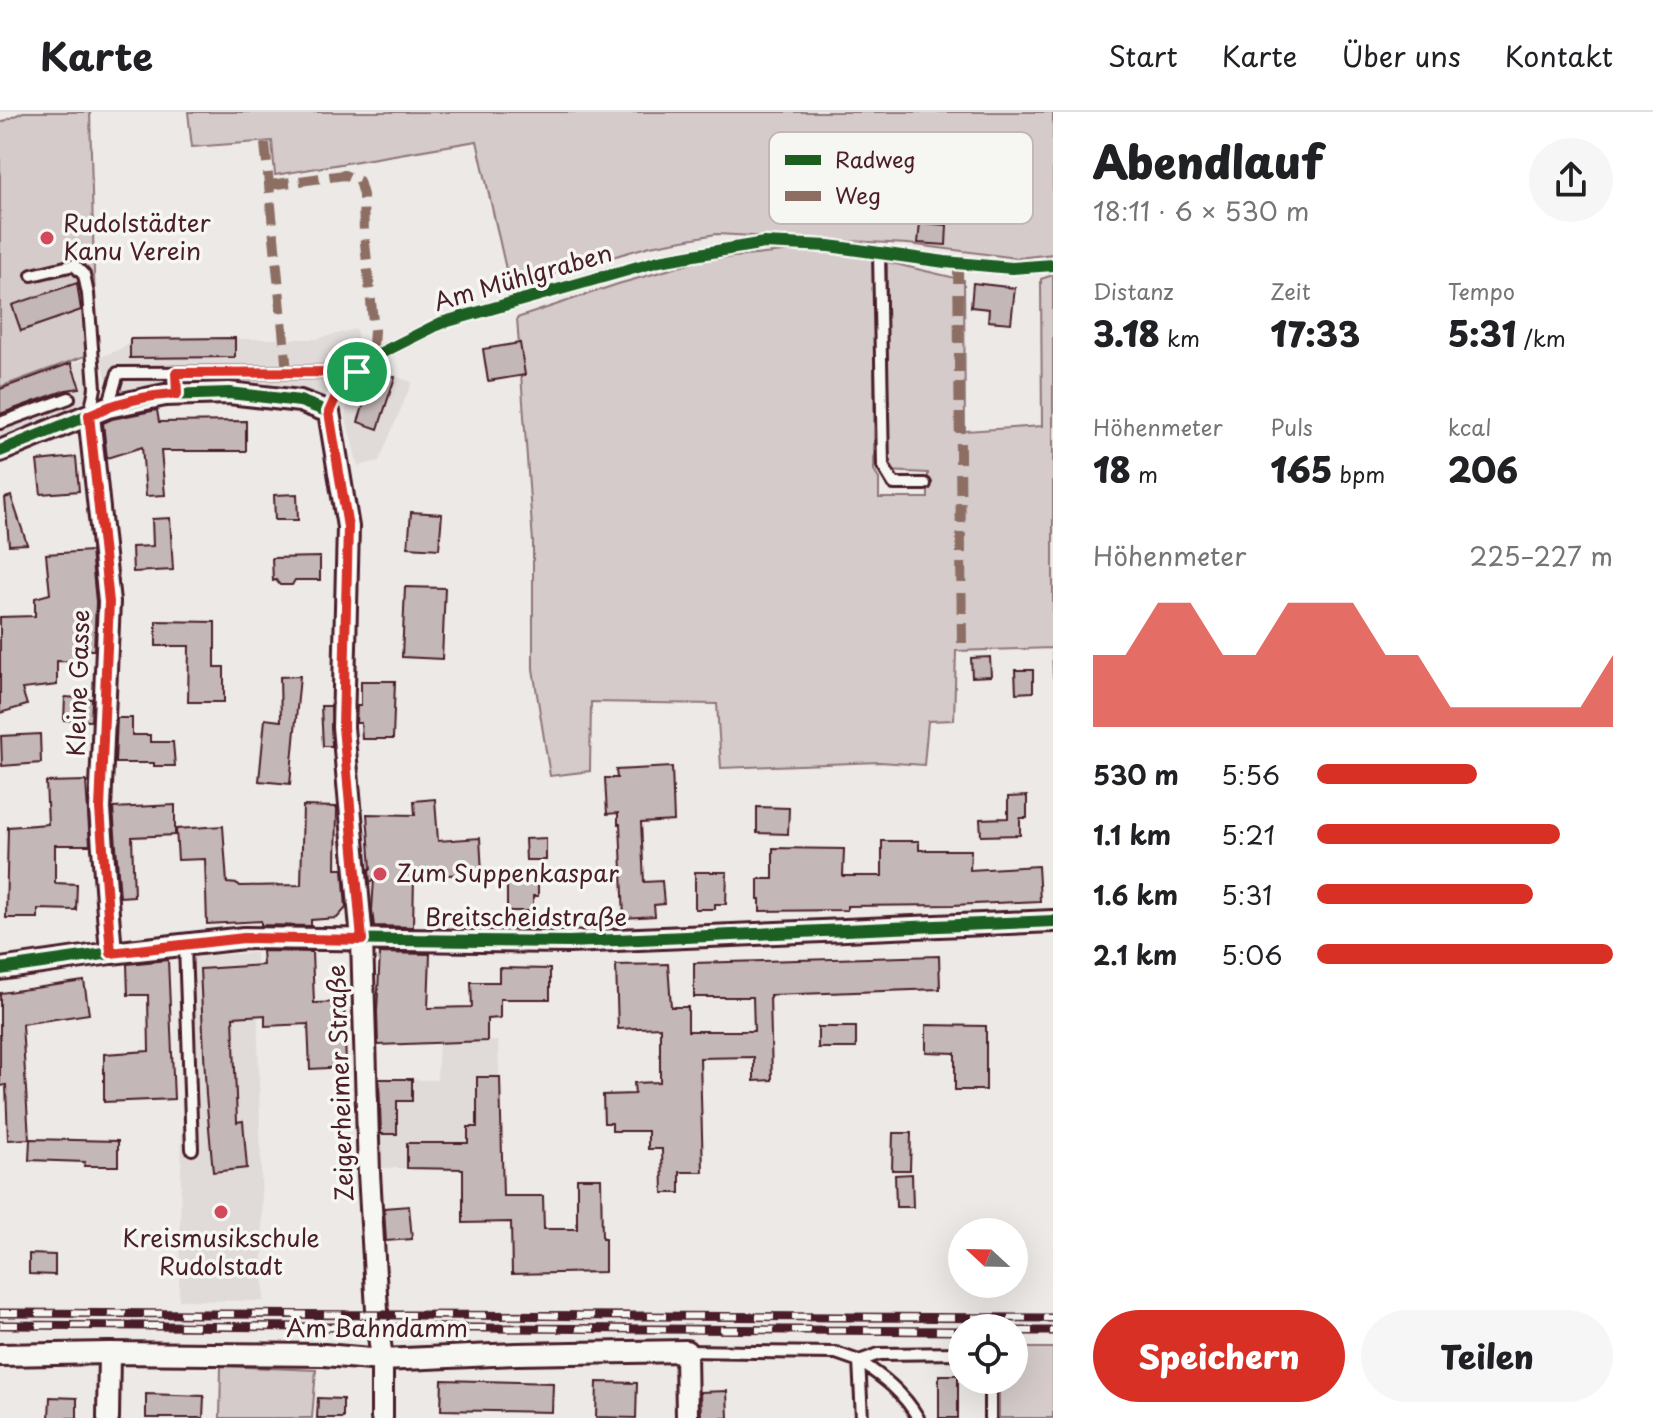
<!DOCTYPE html>
<html lang="de">
<head>
<meta charset="utf-8">
<style>
	:root { --surface:#fff; --page:#f6f6f6; --text:#202124; --muted:#757577; --line:#e0e0e0; --accent:#d93025 }
	body { margin:0; font-family:"Playpen Sans",sans-serif; background:var(--page); color:var(--text); height:100vh; display:flex; flex-direction:column; font-size:30px; white-space:nowrap }
	* { box-sizing:border-box; margin:0 }
	p { font-size:26px; color:var(--muted) }
	.icon { flex:none; width:44px; height:44px; fill:none; stroke:currentColor; stroke-width:2; stroke-linecap:round; stroke-linejoin:round }
	.map { position:relative; flex:1; overflow:hidden }
	.sheet { display:flex; flex-direction:column; background:var(--surface); width:600px }
	.sheet>* { flex:none }
	.needle { width:52px; rotate:292deg }
	.controls { position:absolute; left:948px; top:1106px; display:grid; gap:16px }
	.controls a { display:grid; place-items:center; width:80px; height:80px; border-radius:50%; background:var(--surface); box-shadow:0 8px 32px #0002; font-size:40px }
	.pin { position:absolute; display:grid; place-items:center; width:68px; height:68px; color:#fff; margin:-34px; border:4px solid #fff; border-radius:50%; box-shadow:0 2px 8px #0007 }
	.round { display:grid; place-items:center; flex:none; width:84px; height:84px; border-radius:42px; background:var(--page) }
	.head { display:flex; align-items:center; justify-content:space-between; height:136px; padding:0 40px }
	h1 { font-size:44px; font-weight:800; line-height:60px }
	.figures { display:grid; grid-template-columns:repeat(3,1fr); gap:12px; height:136px; padding:8px 40px }
	.figures div { display:grid; align-content:center }
	.figures b { font-size:34px; font-weight:800 }
	.figures small { font-size:22px; font-weight:400 }
	.figures p { font-size:22px }
	.chart { height:224px; padding:16px 40px }
	.chart p { display:flex; justify-content:space-between }
	.chart svg { width:100%; height:144px; margin-top:8px; fill:var(--accent); opacity:.7 }
	.primary-button { display:flex; gap:16px; margin-top:auto; padding:16px 40px }
	.primary-button a { flex:1; height:92px; border-radius:48px; background:var(--accent); color:#fff; font-size:32px; font-weight:800; line-height:92px; text-align:center }
	.primary-button a+a { background:var(--page); color:var(--text) }
	ul { padding:0 40px; list-style:none; font-size:26px }
	li { display:grid; grid-template-columns:128px 96px 1fr; align-items:center; height:60px }
	li i { height:20px; border-radius:10px; background:var(--accent) }
	header { display:flex; align-items:center; gap:48px; box-sizing:border-box; height:112px; padding:0 40px; background:var(--surface); border-bottom:2px solid var(--line) }
	header strong { font-size:38px }
	nav { display:flex; gap:44px; margin-inline-start:auto; font-size:28px }
	main { display:flex; flex:1; min-height:0 }
	.map>svg:first-child { display:block }
	.built { fill:#e0dad8 }
	.green { fill:#d4cbca; stroke:#8f757a; stroke-width:2 }
	.building { fill:#c4b7b7; stroke:#4a1f2b; stroke-width:2 }
	.lines { fill:none; stroke-linecap:round; stroke-linejoin:round }
	.service-casing { stroke:#4a1f2b; stroke-width:16 }
	.minor-casing { stroke:#4a1f2b; stroke-width:26 }
	.service { stroke:#f6f6f2; stroke-width:10 }
	.minor { stroke:#f6f6f2; stroke-width:20 }
	.rail-casing { stroke:#4a1f2b; stroke-width:9 }
	.rail { stroke:#f6f6f2; stroke-width:6; stroke-dasharray:18; stroke-linecap:butt }
	.quiet { stroke:#8d6e63; stroke-width:10; stroke-dasharray:20 10; stroke-linecap:butt }
	.cycleway-casing { stroke:#f6f6f2; stroke-width:17 }
	.cycleway { stroke:#1b5e20; stroke-width:12 }
	.route-casing { stroke:#fff; stroke-width:16 }
	.route { stroke:#d93025; stroke-width:10 }
	.poi-dot { fill:#d1495b; stroke:#f6f6f2; stroke-width:3 }
	.labels { text-anchor:middle; stroke-width:7; stroke-linejoin:round; paint-order:stroke }
	.poi-label { font-size:24px; fill:#4a1f2b; stroke:#f6f6f2; text-anchor:start }
	.street-label { font-size:24px; fill:#4a1f2b; stroke:#f6f6f2 }
	.key { fill:#f6f6f2; stroke:#c2b6b6; stroke-width:2 }
	.key-label { font-size:22px; fill:#4a1f2b }
</style>
</head>
<body>
<header>
<strong>Karte</strong>
<nav><a>Start</a><a>Karte</a><a>Über uns</a><a>Kontakt</a></nav>
</header>
<main>
<div class="map">
<svg width="1053" height="1306" viewBox="0 0 1053 1306">
	<rect width="100%" height="100%" fill="#ece9e6"/>
	<filter id="ink" filterUnits="userSpaceOnUse"><feTurbulence type="fractalNoise" baseFrequency=".0125" numOctaves="2"/><feDisplacementMap in="SourceGraphic" scale="16" xChannelSelector="R" yChannelSelector="G"/><feConvolveMatrix kernelMatrix="1 2 1 2 8 2 1 2 1" color-interpolation-filters="sRGB"/></filter>
	<g filter="url(#ink)">
		<g class="built">
			<polygon points="356,217 360,249 322,284 286,279 119,287 110,280 101,245 125,235 130,227 317,227"/>
			<polygon points="87,247 88,280 80,296 0,332 0,277"/>
			<polygon points="371,256 412,270 379,349 358,354 345,302 350,282"/>
			<polygon points="256,841 264,1189 179,1188 182,1011 179,848 201,844"/>
			<polygon points="498,929 502,1056 378,1056 377,967 437,968 439,931"/>
		</g>
		<g class="green">
			<polygon points="23,0 90,0 96,240 0,275 0,11"/>
			<polygon points="188,0 1053,0 1053,142 1017,146 908,132 716,122 650,134 510,175 477,29 275,63 272,29 192,35"/>
			<polygon points="795,139 870,144 875,149 874,359 879,367 879,386 928,386 928,361 887,359 887,150 964,168 965,319 1042,314 1041,167 1053,163 1053,566 1052,536 956,539 954,608 928,609 924,653 880,650 721,656 717,592 591,590 590,659 550,664 533,557 533,430 517,206 618,172 703,148"/>
			<polygon points="1014,1236 1053,1236 1053,1306 999,1306 999,1268 1014,1268"/>
			<polygon points="221,1254 316,1258 312,1306 220,1306"/>
		</g>
		<g class="building">
			<polygon points="920,111 947,113 946,133 918,131"/>
			<polygon points="77,171 81,198 21,219 12,193"/>
			<polygon points="973,171 1015,176 1011,211 988,209 989,197 971,195"/>
			<polygon points="235,226 235,245 130,246 130,227"/>
			<polygon points="520,231 525,263 488,269 483,237"/>
			<polygon points="71,251 80,276 66,278 0,302 0,277"/>
			<polygon points="375,258 395,265 378,317 358,310"/>
			<polygon points="157,298 159,310 246,309 246,339 161,339 165,383 146,384 142,335 107,346 103,311 112,307"/>
			<polygon points="76,345 79,379 41,382 37,349"/>
			<polygon points="297,382 298,408 275,408 274,383"/>
			<polygon points="11,384 27,432 9,433 5,386"/>
			<polygon points="411,400 442,402 439,437 408,435"/>
			<polygon points="170,406 173,458 133,460 132,435 153,434 152,407"/>
			<polygon points="91,439 96,490 94,538 84,538 84,550 57,549 57,573 22,577 27,593 0,601 0,505 35,504 35,486 50,482 46,442"/>
			<polygon points="320,445 320,468 295,468 292,473 280,473 276,468 273,469 272,446"/>
			<polygon points="405,475 445,476 442,547 402,545"/>
			<polygon points="156,509 215,510 215,555 224,555 224,590 188,590 189,534 156,534"/>
			<polygon points="990,545 991,564 972,565 971,546"/>
			<polygon points="1015,558 1033,558 1033,580 1016,581"/>
			<polygon points="300,564 290,672 259,669 265,607 281,609 280,565"/>
			<polygon points="361,569 395,569 393,627 362,627 361,611 356,611 357,594 361,594"/>
			<polygon points="65,585 92,587 91,609 64,608"/>
			<polygon points="321,594 331,594 332,634 323,634"/>
			<polygon points="117,606 132,606 132,623 150,623 150,630 173,630 175,654 154,654 154,651 115,651"/>
			<polygon points="40,622 41,651 2,654 1,624"/>
			<polygon points="672,655 674,709 641,711 644,770 662,769 664,792 654,793 655,804 624,806 620,712 618,712 618,701 607,702 605,666 617,666 616,658"/>
			<polygon points="86,669 90,733 55,733 55,771 77,772 76,798 38,797 38,806 6,806 8,715 48,712 46,670"/>
			<polygon points="1027,684 1027,706 1020,706 1020,723 981,724 980,707 1008,706 1008,685"/>
			<polygon points="435,687 438,729 480,726 482,761 414,765 413,815 374,814 372,798 374,767 370,771 369,757 371,757 367,702 415,703 414,689"/>
			<polygon points="175,693 175,723 132,725 134,784 120,785 113,696"/>
			<polygon points="303,694 337,695 336,757 343,757 346,796 337,806 311,808 311,814 261,813 261,809 207,812 205,747 178,748 176,717 223,714 227,771 238,772 240,774 301,773"/>
			<polygon points="757,695 789,696 788,722 757,721"/>
			<polygon points="546,726 546,748 526,748 525,727"/>
			<polygon points="882,729 919,729 919,738 971,738 970,758 1038,754 1040,789 953,793 847,794 847,798 760,799 760,787 758,787 758,767 773,767 773,736 844,737 843,764 882,764"/>
			<polygon points="695,760 727,760 726,792 715,792 715,797 695,797"/>
			<polygon points="516,764 538,764 538,784 533,784 533,799 507,799 507,769 515,769"/>
			<polygon points="262,839 312,840 314,891 344,890 346,955 310,957 308,912 265,914 265,903 233,905 237,1010 243,1009 247,1056 213,1060 206,983 200,857 263,853"/>
			<polygon points="380,841 430,842 428,896 472,895 471,870 499,870 499,856 550,857 550,887 500,887 500,906 487,907 487,929 378,933 377,899"/>
			<polygon points="939,844 940,877 770,883 772,968 754,969 754,945 700,946 703,1060 680,1060 680,1081 663,1081 662,1037 648,1037 648,1019 612,1019 612,1011 604,1011 603,983 635,982 634,971 660,970 660,915 618,917 616,853 668,852 671,895 688,895 688,919 754,919 753,885 694,885 694,851"/>
			<polygon points="168,848 174,987 104,990 104,942 149,939 148,883 128,883 127,852"/>
			<polygon points="84,869 89,902 22,912 29,1027 8,1028 6,973 0,974 0,881"/>
			<polygon points="926,913 986,914 986,978 955,978 955,941 926,940"/>
			<rect x="818" y="915" width="38" height="21"/>
			<polygon points="477,965 500,965 503,1084 543,1084 544,1117 577,1117 577,1066 601,1066 602,1127 605,1127 605,1160 512,1162 511,1110 463,1111 463,1057 407,1056 407,1031 468,1031 468,1015 477,1015"/>
			<polygon points="379,967 412,967 412,989 397,989 397,1022 381,1022"/>
			<polygon points="893,1021 911,1021 910,1058 892,1058"/>
			<polygon points="30,1027 118,1029 118,1054 84,1054 85,1050 29,1048"/>
			<polygon points="912,1062 913,1095 896,1095 895,1063"/>
			<polygon points="409,1094 412,1127 386,1129 384,1096"/>
			<polygon points="29,1142 55,1143 55,1163 29,1162"/>
			<rect x="939" y="1263" width="19" height="43"/>
			<polygon points="442,1268 553,1271 552,1300 441,1298"/>
			<polygon points="597,1270 637,1271 636,1306 596,1305"/>
			<polygon points="727,1279 728,1306 701,1306 700,1280"/>
			<polygon points="146,1282 204,1284 203,1306 146,1306"/>
			<polygon points="50,1285 77,1286 77,1306 49,1306"/>
			<polygon points="318,1286 343,1287 343,1306 317,1306"/>
		</g>
		<g class="lines">
			<g class="service-casing">
				<g id="service">
					<polyline points="879,141 883,354 894,372 925,372"/>
					<polyline points="32,163 74,153 84,163 88,182 95,276 90,302"/>
					<polyline points="108,295 118,261 357,260"/>
					<polyline points="329,300 341,273 368,251 379,242 441,211 659,149 764,131 829,134 945,150 1012,156 1053,153"/>
					<polyline points="0,311 69,286"/>
					<polyline points="185,833 192,1037"/>
					<polyline points="686,1239 836,1241 859,1249 879,1242 962,1241"/>
					<polyline points="990,1268 990,1306"/>
					<path d="M862 1306 859 1249C883 1265 904 1281 918 1306"/>
				</g>
			</g>
			<g class="minor-casing">
				<g id="minor">
					<polyline points="89,303 109,490 100,697 111,841"/>
					<polyline points="0,339 108,295 165,283 229,281 300,289 329,300 348,415 343,615 362,828 369,1061 378,1215 382,1248 382,1306"/>
					<polyline points="0,857 111,841 244,826 569,830 1053,809"/>
					<polyline points="0,1243 109,1241 324,1243 382,1248 516,1242 686,1239 687,1306"/>
					<polyline points="108,1306 109,1241"/>
				</g>
			</g>
			<use href="#service" class="service"/>
			<use href="#minor" class="minor"/>
			<g class="rail-casing">
				<g id="rail">
					<polyline points="0,1201 1053,1206"/>
					<polyline points="0,1213 962,1219"/>
					<polyline points="1014,1219 1053,1219"/>
				</g>
			</g>
			<use href="#rail" class="rail"/>
			<g class="quiet">
				<polyline points="265,31 287,260"/>
				<polyline points="270,73 344,63 359,69 363,83 364,121 374,219 372,248"/>
				<polyline points="958,151 962,534"/>
			</g>
			<g class="cycleway-casing">
				<g id="cycleway">
					<polyline points="0,339 108,295 165,283 229,281 300,289 329,300 341,273 368,251 379,242 441,211 659,149 764,131 829,134 945,150 1012,156 1053,153"/>
					<polyline points="0,857 111,841 244,826 569,830 1053,809"/>
				</g>
			</g>
			<use href="#cycleway" class="cycleway"/>
		</g>
	</g>
	<g class="lines" filter="url(#ink)">
		<g class="route-casing">
			<path id="route" d="M357 260 341 273 329 300 348 415 343 615 362 828 244 826 111 841 100 697 109 490 89 303C116 291 148 283 177 282L176 261Z"/>
		</g>
		<use href="#route" class="route"/>
	</g>
	<g class="poi-dot">
		<circle cx="47" cy="126" r="8"/>
		<circle cx="380" cy="762" r="8"/>
		<circle cx="221" cy="1100" r="8"/>
	</g>
	<g class="labels">
		<g class="poi-label">
			<text x="63" y="120">Rudolstädter<tspan x="63" dy="28">Kanu Verein</tspan></text>
			<text x="396" y="770">Zum Suppenkaspar</text>
			<text x="221" y="1135" text-anchor="middle">Kreismusikschule<tspan x="221" dy="28">Rudolstadt</tspan></text>
		</g>
		<g class="street-label">
			<text transform="translate(523 166) rotate(-16)" y="8">Am Mühlgraben</text>
			<text transform="translate(79 571) rotate(-88)" y="8">Kleine Gasse</text>
			<text x="526" y="814">Breitscheidstraße</text>
			<text transform="translate(341 971) rotate(-92)" y="8">Zeigerheimer Straße</text>
			<text x="377" y="1225">Am Bahndamm</text>
		</g>
	</g>
	<rect x="769" y="20" width="264" height="92" rx="12" class="key"/>
	<rect x="785" y="43" width="36" height="10" fill="#1b5e20"/>
	<rect x="785" y="79" width="36" height="10" fill="#8d6e63"/>
	<g class="key-label">
		<text x="835" y="56">Radweg</text>
		<text x="835" y="92">Weg</text>
	</g>
</svg>
<div class="controls">
<a><svg class="needle" viewBox="-14 -14 28 28"><path d="M0-13l5 13h-10z" fill="#e53935"/><path d="M0 13l5-13h-10z" fill="#757577"/></svg></a>
<a><svg class="icon" aria-label="locate" viewBox="0 0 24 24"><circle cx="12" cy="12" r="6"/><path d="M12 2v4M12 18v4M2 12h4M18 12h4"/></svg></a>
</div>
<div class="pin" style="left:357px;top:260px;background:#1e9e55"><svg class="icon" aria-label="arrive" viewBox="0 0 24 24"><path d="M6 21V4h12l-3 4 3 4H6"/></svg></div>
</div>
<section class="sheet">
<div class="head"><div><h1>Abendlauf</h1><p>18:11 · 6 × 530 m</p></div><a class="round"><svg class="icon" aria-label="share" viewBox="0 0 24 24"><path d="M12 15V3M7 8l5-5 5 5M5 13v7h14v-7"/></svg></a></div>
<div class="figures">
<div><p>Distanz</p><b>3.18<small> km</small></b></div>
<div><p>Zeit</p><b>17:33</b></div>
<div><p>Tempo</p><b>5:31<small> /km</small></b></div>
</div>
<div class="figures">
<div><p>Höhenmeter</p><b>18<small> m</small></b></div>
<div><p>Puls</p><b>165<small> bpm</small></b></div>
<div><p>kcal</p><b>206</b></div>
</div>
<div class="chart"><p><span>Höhenmeter</span>225–227 m</p>
<svg viewBox="0 0 160 44" preserveAspectRatio="none"><path d="M0 44V22L10 22L20 6L30 6L40 22L50 22L60 6L70 6L80 6L90 22L100 22L110 38L120 38L130 38L140 38L150 38L160 22V44z"/></svg>
</div>
<ul>
<li><b>530 m</b>5:56<i style="width:54%"></i></li>
<li><b>1.1 km</b>5:21<i style="width:82%"></i></li>
<li><b>1.6 km</b>5:31<i style="width:73%"></i></li>
<li><b>2.1 km</b>5:06<i style="width:100%"></i></li>
</ul>
<div class="primary-button"><a>Speichern</a><a>Teilen</a></div>
</section>
</main>
</body>
</html>
